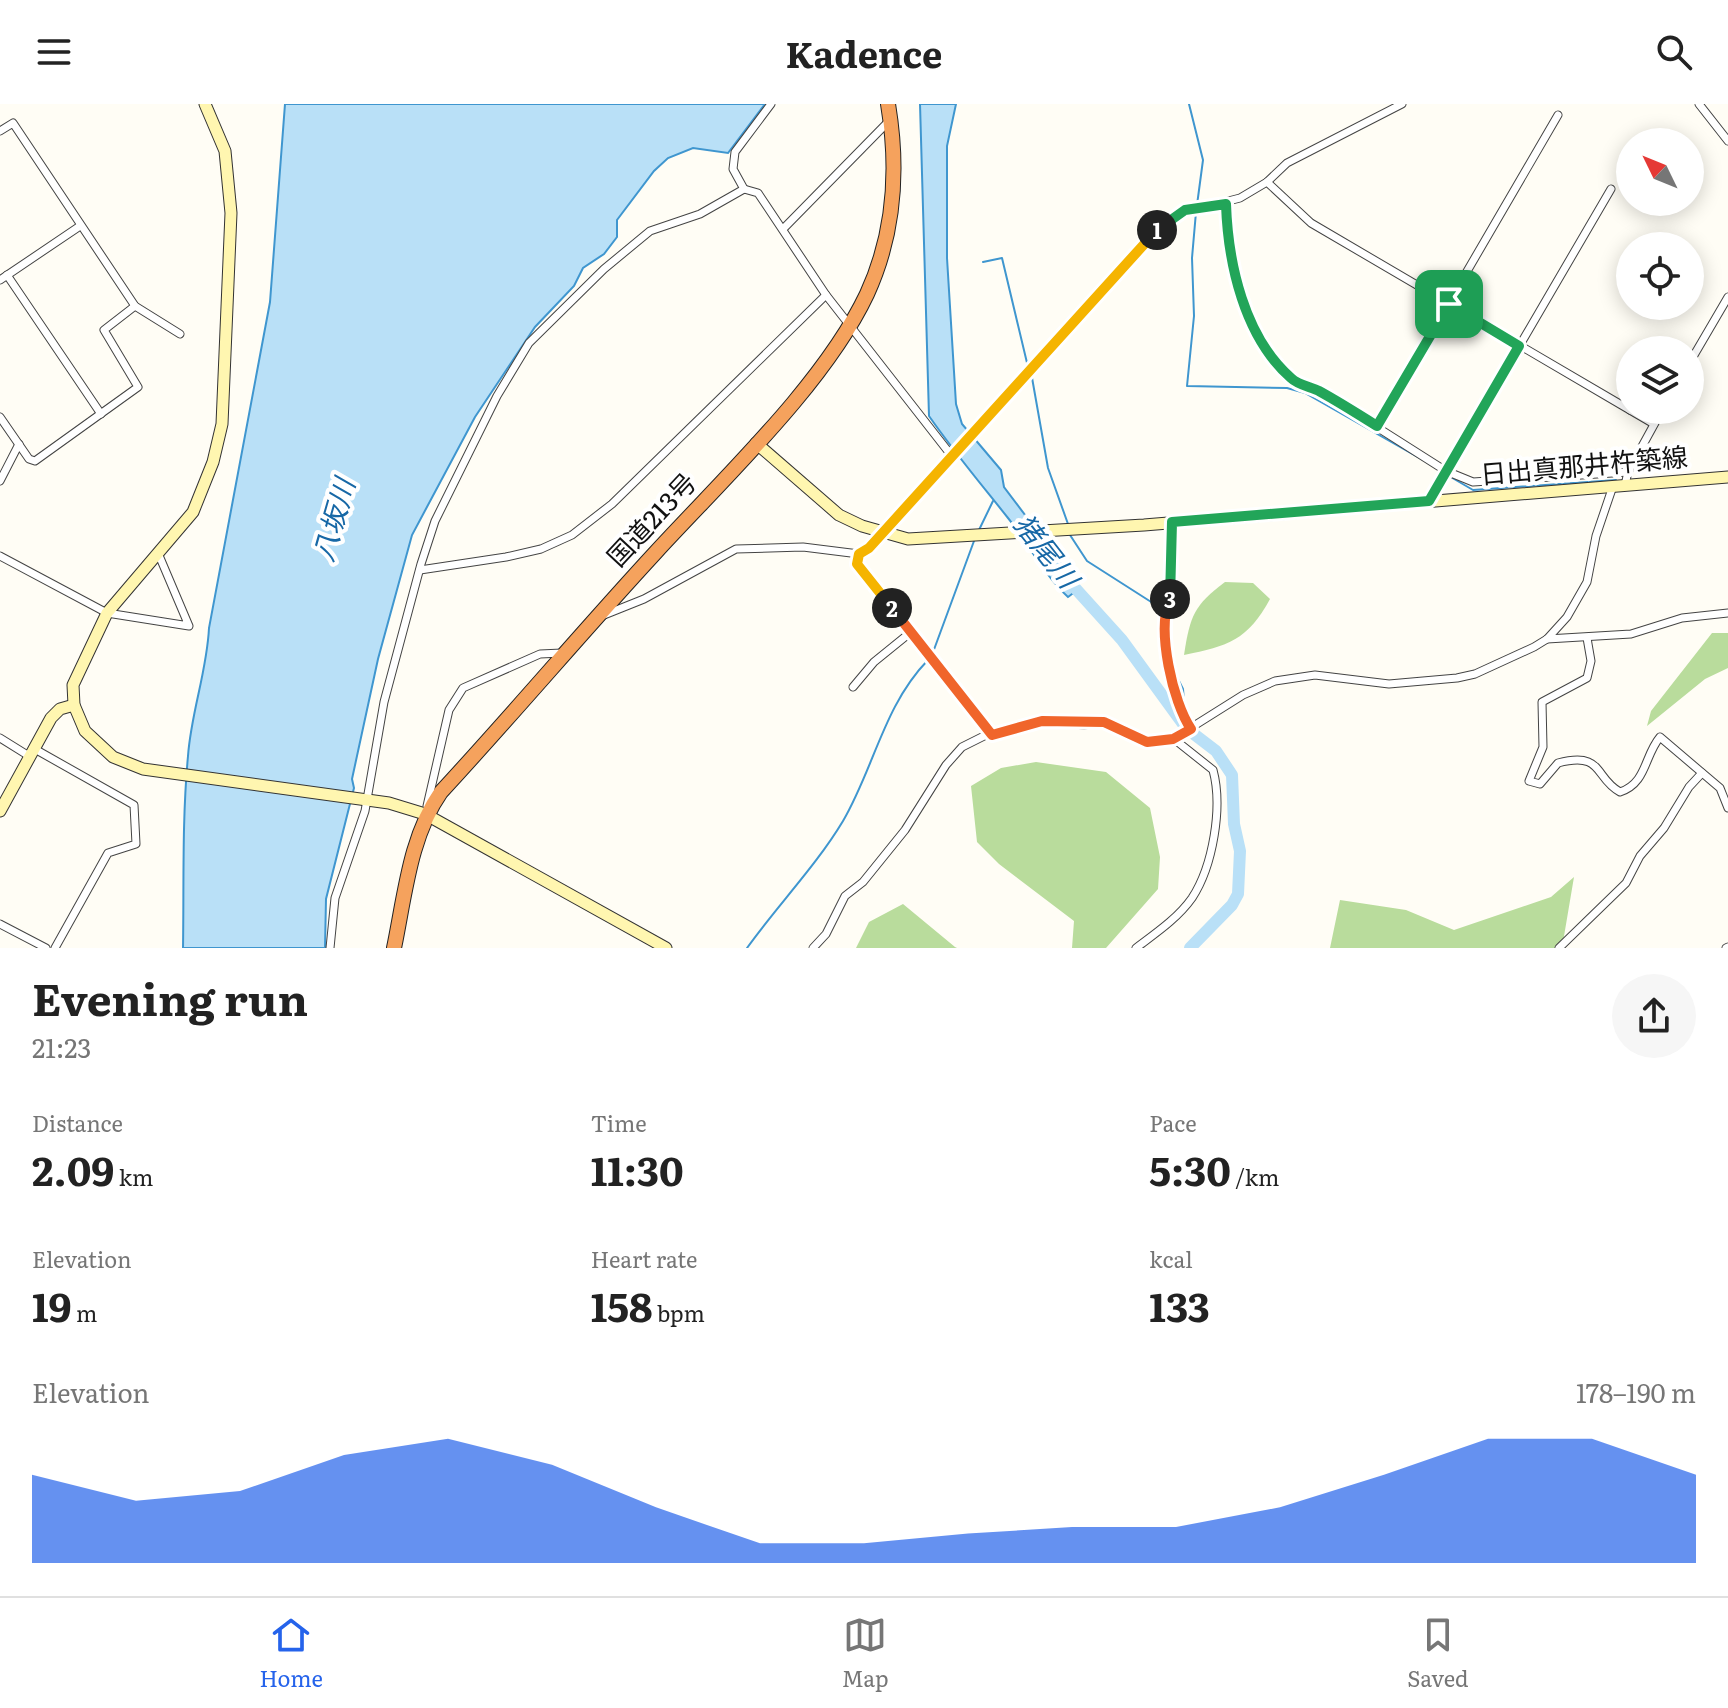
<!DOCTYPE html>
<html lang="en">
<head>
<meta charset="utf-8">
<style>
	:root { --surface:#fff; --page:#f6f6f6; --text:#222; --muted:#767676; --line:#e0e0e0; --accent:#2563eb }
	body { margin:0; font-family:Literata,"Noto Sans JP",serif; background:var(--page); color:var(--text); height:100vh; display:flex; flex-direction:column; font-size:30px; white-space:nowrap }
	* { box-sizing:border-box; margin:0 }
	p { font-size:26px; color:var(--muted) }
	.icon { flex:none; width:44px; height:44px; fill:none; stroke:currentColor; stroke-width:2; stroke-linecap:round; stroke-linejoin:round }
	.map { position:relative; height:844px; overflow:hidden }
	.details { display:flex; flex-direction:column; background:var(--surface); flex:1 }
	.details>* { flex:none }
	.needle { width:52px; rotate:313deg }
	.tools { position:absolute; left:1616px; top:24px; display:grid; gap:16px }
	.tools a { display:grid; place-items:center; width:88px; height:88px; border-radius:50%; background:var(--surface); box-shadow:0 4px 20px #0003; font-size:40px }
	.pin { position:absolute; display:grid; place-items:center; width:68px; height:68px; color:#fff; margin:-34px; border-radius:16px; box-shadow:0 4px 12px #0006 }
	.km { position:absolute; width:40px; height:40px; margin:-20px; border-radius:50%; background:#222; color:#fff; font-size:22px; line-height:40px; text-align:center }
	.round { display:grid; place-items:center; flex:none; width:84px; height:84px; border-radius:42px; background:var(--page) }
	.summary { display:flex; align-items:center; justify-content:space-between; height:136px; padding:0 32px }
	h1 { font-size:44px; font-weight:700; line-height:60px }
	.figures { display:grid; grid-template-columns:repeat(3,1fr); gap:12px; height:136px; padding:8px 32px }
	.figures div { display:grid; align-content:center }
	.figures b { font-size:40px; font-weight:700 }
	.figures small { font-size:22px; font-weight:400 }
	.figures p { font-size:22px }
	.chart { height:224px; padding:16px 32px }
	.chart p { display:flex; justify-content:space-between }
	.chart svg { width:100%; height:144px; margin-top:8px; fill:var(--accent); opacity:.7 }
	header { display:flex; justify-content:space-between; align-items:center; height:104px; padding:0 32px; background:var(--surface); font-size:36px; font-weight:700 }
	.tabs { display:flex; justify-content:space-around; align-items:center; height:112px; border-top:2px solid var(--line); background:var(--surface); font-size:22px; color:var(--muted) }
	.tabs a { display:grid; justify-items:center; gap:4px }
	.tabs .active { color:var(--accent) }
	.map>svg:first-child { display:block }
	.forest { fill:#b9dc9c }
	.water { fill:#b9e0f7; stroke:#3f96cf; stroke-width:2 }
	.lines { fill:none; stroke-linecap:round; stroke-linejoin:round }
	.stream { stroke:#3f96cf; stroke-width:2 }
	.river { stroke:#b9e0f7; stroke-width:12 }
	.street-casing { stroke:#444; stroke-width:9 }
	.secondary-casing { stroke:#333; stroke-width:13 }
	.highway-casing { stroke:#222; stroke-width:16 }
	.street { stroke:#fff; stroke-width:7 }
	.secondary { stroke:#fff6b0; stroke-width:11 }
	.highway { stroke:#f5a25d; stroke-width:14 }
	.split-1-casing { stroke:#fff; stroke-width:16 }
	.split-2-casing { stroke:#fff; stroke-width:16 }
	.split-3-casing { stroke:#fff; stroke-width:16 }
	.split-4-casing { stroke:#fff; stroke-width:16 }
	.split-1 { stroke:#22a559; stroke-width:10 }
	.split-2 { stroke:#f5b400; stroke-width:10 }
	.split-3 { stroke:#f0652b; stroke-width:10 }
	.split-4 { stroke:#22a559; stroke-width:10 }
	.labels { text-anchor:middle; stroke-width:8; stroke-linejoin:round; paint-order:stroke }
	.street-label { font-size:26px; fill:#111; stroke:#fff }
	.water-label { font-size:28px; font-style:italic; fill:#1768a6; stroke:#fff }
</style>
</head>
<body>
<header><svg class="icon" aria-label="menu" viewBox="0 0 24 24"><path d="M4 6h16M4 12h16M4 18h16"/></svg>Kadence<svg class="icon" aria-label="search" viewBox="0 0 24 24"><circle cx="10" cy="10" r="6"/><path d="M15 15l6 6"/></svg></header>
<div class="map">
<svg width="1728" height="844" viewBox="0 0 1728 844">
	<rect width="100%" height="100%" fill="#fffdf5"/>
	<g class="forest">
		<path d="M1225 478 1253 479 1270 495C1248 536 1228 542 1184 551 1190 512 1194 501 1225 478Z"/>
		<polygon points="1712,529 1728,529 1728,564 1705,575 1647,622 1651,607"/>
		<polygon points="1036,658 1106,668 1150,704 1160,753 1158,785 1106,844 1072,844 1074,817 999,760 977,738 971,682 1001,664"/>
		<polygon points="1574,773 1562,844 1330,844 1340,796 1406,806 1454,826 1551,793"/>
		<polygon points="903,800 955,843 957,844 856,844 869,818"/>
	</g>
	<g class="water">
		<path d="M285 0H765L728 49 693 44 668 54 654 67 617 116V133L604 150 583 164 574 182 535 223 475 313 412 431 378 555 352 675 354 684 326 795 325 844H183C184 780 182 716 188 652 191 609 207 567 209 524L270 198Z"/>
		<path d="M920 0H956L947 42V154L956 300 962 320 1001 366 1004 383 1080 484 1068 493C1043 470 1029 440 1008 414 981 380 954 348 929 312Z"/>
	</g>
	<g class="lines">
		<g class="stream">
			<polyline points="1189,0 1203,56 1197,101"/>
			<polyline points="1196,108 1192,154 1194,212 1187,282 1287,284 1305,289 1423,356"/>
			<polyline points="983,158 1002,154 1028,263"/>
			<polyline points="1031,268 1048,364 1068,420"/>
			<polyline points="1449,372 1473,386 1616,376"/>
			<polyline points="978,428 993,397"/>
			<polyline points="1070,431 1087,457 1170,510 1169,533"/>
			<polyline points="932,551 974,437"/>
			<polyline points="1177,573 1183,585 1185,609"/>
			<path d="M747 844C777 802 816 762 843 717 874 664 884 601 928 556"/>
		</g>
		<polyline class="river" points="1066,474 1122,536 1186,624 1216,647 1232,671 1234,720 1240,747 1238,790 1232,801 1190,844"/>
		<g class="street-casing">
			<g id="street">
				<polyline points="1699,0 1728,37"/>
				<polyline points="0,27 13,19 135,202 180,230"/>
				<polyline points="1267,78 1311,119 1630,306"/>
				<polyline points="744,85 733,65 735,48 771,0"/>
				<polyline points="1226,100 1230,147 1246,207 1270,249 1293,276 1320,287 1446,367 1473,378 1628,368"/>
				<polyline points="783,125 891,15"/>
				<polyline points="7,171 101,310"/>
				<polyline points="0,176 80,122"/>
				<polyline points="1690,258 1728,193"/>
				<polyline points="1630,306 1654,320"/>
				<polyline points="0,313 29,355 35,357 138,283 104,226 135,202"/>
				<polyline points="1377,322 1558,11"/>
				<polyline points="0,377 19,340"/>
				<polyline points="1625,381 1628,368 1662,306"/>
				<polyline points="1429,397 1611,85"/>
				<polyline points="1172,418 1171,492 1163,518 1181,611 1191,625"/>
				<polyline points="859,450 857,460 992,631"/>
				<polyline points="0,452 107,509 189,522 158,449"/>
				<polyline points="420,466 506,453 541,445 572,431 612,400 826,191"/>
				<polyline points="604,511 644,495 736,445 803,443 859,450 869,444 1149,133 1178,110 1240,94 1267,78 1287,59 1402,0"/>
				<path d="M1587 534 1591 557 1587 574 1542 598 1543 643 1529 677 1540 680 1558 659C1604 647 1594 674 1620 688 1647 679 1644 652 1660 633L1720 684 1728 704"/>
				<polyline points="1547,535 1631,530 1682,514 1728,509"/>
				<polyline points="853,583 874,558 911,528"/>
				<polyline points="0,634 29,652"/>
				<polyline points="33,644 134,701 136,740 108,749 55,844"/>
				<polyline points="427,702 449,606 463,584 540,550 562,549"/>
				<polyline points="0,820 46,844"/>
				<polyline points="330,844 335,794 365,707 384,598 421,460 435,417 497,292 529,239 604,165 650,127 700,110 744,85 758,89 826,191 951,351"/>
				<polyline points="813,844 826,830 845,792 863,778 905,726 946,661 962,643 986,631 1042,617 1084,621 1104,618 1147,638 1173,635 1243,591 1275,577 1315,571 1389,580 1457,574 1475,570 1534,543 1547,535 1567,513 1587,478 1596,432 1613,382"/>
				<path d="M1136 844C1156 829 1178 814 1192 794 1213 762 1223 703 1213 666L1174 635"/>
				<polyline points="1559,844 1626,779 1640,752 1664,724 1689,683 1702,669"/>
				<polyline points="1726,844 1728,843"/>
			</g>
		</g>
		<g class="secondary-casing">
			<g id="secondary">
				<polyline points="205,0 225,47 231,109 222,320 213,358 193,408 107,509 73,581 74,601 85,627 113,653 143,665 389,699 425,710 666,844"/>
				<polyline points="756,339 839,411 862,422 908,435 1144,421 1728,373"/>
				<polyline points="0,707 51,614 60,605 74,601"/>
			</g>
		</g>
		<g class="highway-casing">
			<path id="highway" d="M394 844C405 791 410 732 441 688 514 609 583 527 656 448 724 374 825 279 867 190 895 129 899 66 888 0"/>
		</g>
		<use href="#street" class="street"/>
		<use href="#secondary" class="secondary"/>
		<use href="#highway" class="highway"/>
	</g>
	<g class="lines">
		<g class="split-1-casing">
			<path id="split-1" d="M1157 126 1185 106 1226 100C1228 159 1244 233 1291 274 1298 281 1311 283 1319 287 1339 298 1358 310 1377 322L1449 200"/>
		</g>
		<g class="split-2-casing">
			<polyline id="split-2" points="892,504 857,460 859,450 869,444 1157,126"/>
		</g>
		<g class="split-3-casing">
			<path id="split-3" d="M892 504 992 631 1042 617 1104 618 1147 638 1173 635 1191 625C1173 599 1156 525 1170 495"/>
		</g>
		<g class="split-4-casing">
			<polyline id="split-4" points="1170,495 1172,418 1429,397 1519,242 1449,200"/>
		</g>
		<use href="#split-1" class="split-1"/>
		<use href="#split-2" class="split-2"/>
		<use href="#split-3" class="split-3"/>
		<use href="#split-4" class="split-4"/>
	</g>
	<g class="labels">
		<g class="street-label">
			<text transform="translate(1584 362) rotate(-5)" y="9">日出真那井杵築線</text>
			<text transform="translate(652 416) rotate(-47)" y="9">国道213号</text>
		</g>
		<g class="water-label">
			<text transform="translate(334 416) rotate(-74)" y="10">八坂川</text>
			<text transform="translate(1046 447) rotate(52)" y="10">猪尾川</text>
		</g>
	</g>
</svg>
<div class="tools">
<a><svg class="needle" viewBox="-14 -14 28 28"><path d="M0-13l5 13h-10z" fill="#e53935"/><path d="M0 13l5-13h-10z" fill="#767676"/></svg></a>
<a><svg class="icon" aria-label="locate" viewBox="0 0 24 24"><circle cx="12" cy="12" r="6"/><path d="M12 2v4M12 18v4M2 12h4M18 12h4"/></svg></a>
<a><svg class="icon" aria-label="layers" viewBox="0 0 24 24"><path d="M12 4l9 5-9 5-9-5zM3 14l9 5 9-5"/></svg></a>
</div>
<div class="pin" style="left:1449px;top:200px;background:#1e9e55"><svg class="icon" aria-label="arrive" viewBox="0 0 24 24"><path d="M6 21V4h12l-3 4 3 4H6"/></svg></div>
<b class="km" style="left:1157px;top:126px">1</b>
<b class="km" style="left:892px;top:504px">2</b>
<b class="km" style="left:1170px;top:495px">3</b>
</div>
<section class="details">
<div class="summary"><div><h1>Evening run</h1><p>21:23</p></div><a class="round"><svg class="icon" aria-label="share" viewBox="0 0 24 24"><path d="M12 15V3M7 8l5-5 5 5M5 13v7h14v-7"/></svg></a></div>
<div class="figures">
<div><p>Distance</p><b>2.09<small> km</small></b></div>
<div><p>Time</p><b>11:30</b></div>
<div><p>Pace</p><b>5:30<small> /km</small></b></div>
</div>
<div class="figures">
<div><p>Elevation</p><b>19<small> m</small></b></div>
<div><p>Heart rate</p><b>158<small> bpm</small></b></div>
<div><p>kcal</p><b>133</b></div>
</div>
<div class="chart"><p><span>Elevation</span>178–190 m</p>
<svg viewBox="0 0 160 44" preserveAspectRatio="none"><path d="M0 44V17L10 25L20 22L30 11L40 6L50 14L60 27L70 38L80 38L90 35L100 33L110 33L120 27L130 17L140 6L150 6L160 17V44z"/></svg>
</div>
</section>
<nav class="tabs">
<a class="active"><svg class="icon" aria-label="home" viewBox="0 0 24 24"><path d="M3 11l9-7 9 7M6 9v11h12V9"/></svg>Home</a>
<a><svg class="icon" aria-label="map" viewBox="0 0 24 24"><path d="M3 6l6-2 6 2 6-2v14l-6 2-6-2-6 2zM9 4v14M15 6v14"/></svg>Map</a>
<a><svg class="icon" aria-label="saved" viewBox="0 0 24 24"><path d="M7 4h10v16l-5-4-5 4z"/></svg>Saved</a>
</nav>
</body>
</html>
